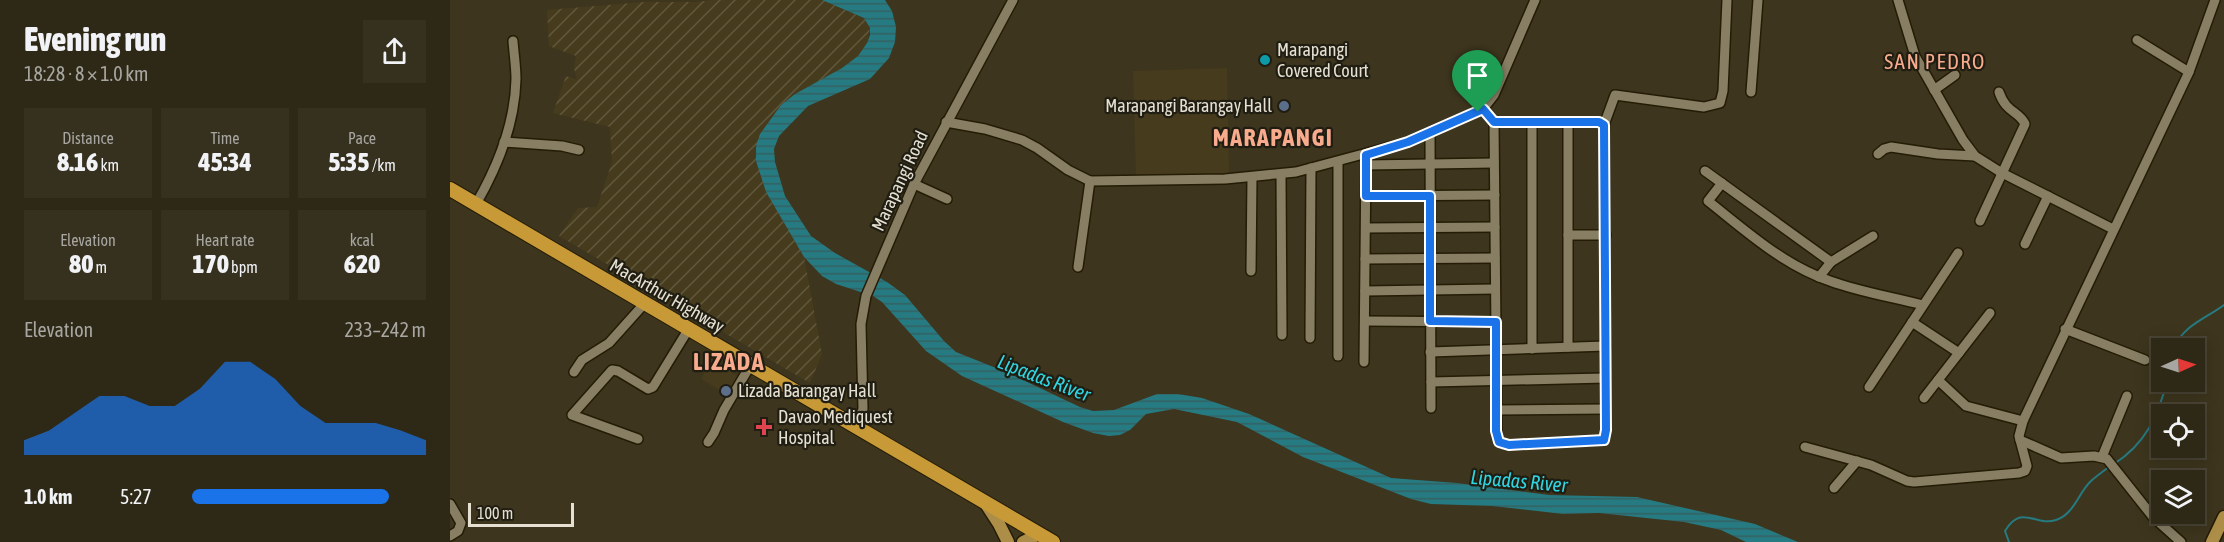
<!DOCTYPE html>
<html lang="en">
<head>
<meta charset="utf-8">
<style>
	:root { --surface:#2e2816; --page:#36301f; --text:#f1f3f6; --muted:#a7a6a1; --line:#494435; --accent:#1a73e8 }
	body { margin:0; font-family:"Asap Condensed",sans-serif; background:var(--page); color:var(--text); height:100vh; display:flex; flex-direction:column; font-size:22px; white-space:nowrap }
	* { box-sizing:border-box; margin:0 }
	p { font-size:20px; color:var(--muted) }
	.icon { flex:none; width:33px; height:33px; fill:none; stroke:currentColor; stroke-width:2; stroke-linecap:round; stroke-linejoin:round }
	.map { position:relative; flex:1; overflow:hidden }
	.sheet { display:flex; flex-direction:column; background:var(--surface); width:450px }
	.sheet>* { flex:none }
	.needle { width:39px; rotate:87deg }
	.tools { position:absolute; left:1701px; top:338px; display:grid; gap:12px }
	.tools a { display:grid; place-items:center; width:54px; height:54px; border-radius:0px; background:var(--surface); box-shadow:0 3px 15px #0003,0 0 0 2px var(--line); font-size:30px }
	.scale { position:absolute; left:18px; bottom:15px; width:106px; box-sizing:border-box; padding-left:6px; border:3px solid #e5e0d2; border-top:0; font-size:16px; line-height:21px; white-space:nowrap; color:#e5e0d2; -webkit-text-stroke:4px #201d12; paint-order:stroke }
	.pin { position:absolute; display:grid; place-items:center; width:51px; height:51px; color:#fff; margin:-62px -26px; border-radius:50% 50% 50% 0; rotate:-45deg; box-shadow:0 0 6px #0007 }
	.pin .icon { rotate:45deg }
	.round { display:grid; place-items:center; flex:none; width:63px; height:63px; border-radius:0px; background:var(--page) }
	.headline { display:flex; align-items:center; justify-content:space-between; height:102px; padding:0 24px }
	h1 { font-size:33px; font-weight:800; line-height:45px }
	.stats { display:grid; grid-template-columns:repeat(3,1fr); gap:9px; height:102px; padding:6px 24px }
	.stats div { display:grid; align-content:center; border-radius:0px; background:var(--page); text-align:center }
	.stats b { font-size:26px; font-weight:800 }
	.stats small { font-size:16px; font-weight:400 }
	.stats p { font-size:16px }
	.chart { height:168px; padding:12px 24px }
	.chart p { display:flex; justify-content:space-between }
	.chart svg { width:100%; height:108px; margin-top:6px; fill:var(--accent); opacity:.7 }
	ul { padding:0 24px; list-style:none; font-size:20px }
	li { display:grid; grid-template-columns:96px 72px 1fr; align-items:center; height:45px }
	li i { height:15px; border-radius:8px; background:var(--accent) }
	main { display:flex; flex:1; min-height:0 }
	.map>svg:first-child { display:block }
	.built { fill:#463b1c }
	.industrial { fill:url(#industrial-furrows) }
	.water { fill:url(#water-rules) }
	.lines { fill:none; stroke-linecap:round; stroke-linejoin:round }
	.stream { stroke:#267a81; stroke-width:2 }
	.minor-casing { stroke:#241c05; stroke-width:12 }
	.major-casing { stroke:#241c05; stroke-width:15 }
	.highway-casing { stroke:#241c05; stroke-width:16 }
	.minor { stroke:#877e64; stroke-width:9 }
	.major { stroke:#ad8e49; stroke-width:12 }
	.highway { stroke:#c79937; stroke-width:14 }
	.route-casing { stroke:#fff; stroke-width:12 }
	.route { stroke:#1a73e8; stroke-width:8 }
	.culture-dot { fill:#0f9aa8; stroke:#201d12; stroke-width:2 }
	.service-dot { fill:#5c6f8a; stroke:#201d12; stroke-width:2 }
	.health-dot { fill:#e0444e; stroke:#201d12; stroke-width:2 }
	.labels { text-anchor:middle; stroke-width:4.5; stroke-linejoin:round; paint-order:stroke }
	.poi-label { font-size:18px; fill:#e5e0d2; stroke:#201d12; text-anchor:start }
	.street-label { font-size:18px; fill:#e5e0d2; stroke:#201d12 }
	.water-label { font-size:20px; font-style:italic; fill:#2fd6e2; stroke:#201d12 }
	.quarter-label { font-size:21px; letter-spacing:1.5px; fill:#f9ac8d; stroke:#201d12 }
	.district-label { font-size:24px; font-weight:bold; letter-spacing:1.5px; fill:#f9ac8d; stroke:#201d12 }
</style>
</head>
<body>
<main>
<section class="sheet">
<div class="headline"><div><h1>Evening run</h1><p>18:28 · 8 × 1.0 km</p></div><a class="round"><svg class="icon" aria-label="share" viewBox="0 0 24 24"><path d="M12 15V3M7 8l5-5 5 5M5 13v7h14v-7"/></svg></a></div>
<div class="stats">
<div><p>Distance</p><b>8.16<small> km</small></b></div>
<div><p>Time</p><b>45:34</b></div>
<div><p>Pace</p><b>5:35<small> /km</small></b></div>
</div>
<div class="stats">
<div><p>Elevation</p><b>80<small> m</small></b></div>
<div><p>Heart rate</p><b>170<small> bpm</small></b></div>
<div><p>kcal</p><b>620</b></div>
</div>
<div class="chart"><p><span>Elevation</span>233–242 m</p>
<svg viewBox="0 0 160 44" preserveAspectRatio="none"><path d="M0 44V38L10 34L20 27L30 20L40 20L50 24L60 24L70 17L80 6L90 6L100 13L110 24L120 31L130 31L140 31L150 34L160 38V44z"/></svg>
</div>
<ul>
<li><b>1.0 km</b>5:27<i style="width:84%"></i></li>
</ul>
</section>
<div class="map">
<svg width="1774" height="542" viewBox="0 0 1774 542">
	<defs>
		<pattern id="industrial-furrows" width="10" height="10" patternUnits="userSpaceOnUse" patternTransform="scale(1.5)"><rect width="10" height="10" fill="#463b1c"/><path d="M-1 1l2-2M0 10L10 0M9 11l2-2" fill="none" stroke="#61573c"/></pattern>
		<pattern id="water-rules" width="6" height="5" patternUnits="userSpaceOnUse" patternTransform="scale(1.5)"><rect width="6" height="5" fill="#267a81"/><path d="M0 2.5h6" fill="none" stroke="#346163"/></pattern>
	</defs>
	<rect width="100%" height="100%" fill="#3d351d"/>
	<g class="built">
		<polygon points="777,68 779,174 686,176 683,71"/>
		<polygon points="262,360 290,377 279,396 251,379"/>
	</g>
	<polygon class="industrial" points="261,0 372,0 414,18 420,28 417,43 408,56 392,68 345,94 331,105 310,134 306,161 316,192 354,257 372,354 360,383 109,236 128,208 147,207 162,162 160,127 103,113 116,76 127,80 124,68 126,56 99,46 97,10 194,2 248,2"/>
	<polygon class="water" points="372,0 435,0 442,11 446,27 445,42 439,58 420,79 358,106 329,136 324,149 325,162 335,196 361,236 385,253 437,282 455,295 494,341 506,352 556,372 630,407 643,411 664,410 707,394 728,394 752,398 799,414 941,478 1007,483 1099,495 1187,497 1305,524 1348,542 1296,542 1271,530 1234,522 1149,513 1113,514 1042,506 981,504 961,499 853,457 787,422 724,409 696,414 680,430 670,435 659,436 643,433 613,422 512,376 476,351 432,302 423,296 386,284 372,276 354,257 316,192 306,161 306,146 310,134 331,105 345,94 392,68 408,56 417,43 420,35 420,28 414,18"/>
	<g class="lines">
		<g class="stream">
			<path d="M1724 348C1734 325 1755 319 1774 305"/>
			<path d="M1664 464C1695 444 1708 417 1717 381"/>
			<path d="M1559 542 1555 531C1572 503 1585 527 1606 520 1624 514 1628 494 1640 482 1645 477 1652 472 1659 467"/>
		</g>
		<g class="minor-casing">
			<g id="minor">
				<polyline points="1448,0 1465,56 1513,140 1525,156 1552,173 1663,229"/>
				<polyline points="1687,40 1739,72"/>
				<polyline points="1484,90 1505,75"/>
				<polyline points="1301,92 1308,0"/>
				<polyline points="1033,109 1044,122 1047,437 1049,442 1059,445 1151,440 1155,437 1156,430 1154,125 1165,95 1254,107 1270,103 1273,91 1277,0"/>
				<polyline points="496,122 535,129 572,140 587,148 618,170 640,181 775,179 846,172 958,142 1033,109 1044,95 1085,0"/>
				<polyline points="1044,122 1149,122 1154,125"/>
				<polyline points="1082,122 1082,349"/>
				<polyline points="980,133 981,408"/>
				<polyline points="54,142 112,146 129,150"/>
				<polyline points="1428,154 1434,149 1441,147 1488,154 1525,156"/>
				<polyline points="916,165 1044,163"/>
				<polyline points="1255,171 1381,262"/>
				<polyline points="831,175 832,335"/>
				<path d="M1272 183 1258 201C1296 231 1333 265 1380 281 1410 292 1442 297 1473 305"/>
				<polyline points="464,184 497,199"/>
				<polyline points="916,196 1045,195"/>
				<path d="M26 204C48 166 65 123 66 79 66 67 64 54 63 41"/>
				<path d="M1530 221 1575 124C1569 111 1556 113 1549 92"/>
				<polyline points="916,228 1045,227"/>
				<polyline points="1118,235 1156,235"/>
				<polyline points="1575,244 1598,196"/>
				<polyline points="915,259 1045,258"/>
				<polyline points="628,267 640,181"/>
				<polyline points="801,271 802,177"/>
				<polyline points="1369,277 1381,262 1423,236"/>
				<polyline points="915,291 1045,289"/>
				<polyline points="915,321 1046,322"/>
				<polyline points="1462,322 1509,353"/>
				<polyline points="1615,329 1695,360"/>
				<polyline points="860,338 861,168"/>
				<polyline points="1118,347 1118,122"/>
				<polyline points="980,352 1156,346"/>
				<polyline points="888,356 888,162"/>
				<polyline points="914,362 916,155"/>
				<polyline points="124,372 132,360 159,343 194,304"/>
				<polyline points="1488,380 1516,406 1573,421"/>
				<polyline points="981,382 1156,378"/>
				<polyline points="1419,387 1508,253"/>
				<polyline points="1474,398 1540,313"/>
				<polyline points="1046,410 1156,409"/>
				<polyline points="406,428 413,409 411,324 416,296 464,184 563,0"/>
				<polyline points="188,439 122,415 162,370 168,371 198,389 203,387 238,330"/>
				<polyline points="1570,440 1611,458 1644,456 1657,459 1703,517 1731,542"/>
				<polyline points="258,442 264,433 274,410 300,366"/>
				<polyline points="1355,447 1421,465 1457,481 1464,482 1569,473 1575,471 1577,466 1569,436 1573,421 1739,72 1765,0"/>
				<polyline points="1652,457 1677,396"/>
				<polyline points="1384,488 1407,461"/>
				<polyline points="0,504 11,523 8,531 0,536"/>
			</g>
		</g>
		<g class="major-casing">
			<g id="major">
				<polyline points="536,504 549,524 558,542"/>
				<polyline points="573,542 589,534"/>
				<polyline points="1762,542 1774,517"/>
			</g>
		</g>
		<g class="highway-casing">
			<polyline id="highway" points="0,189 603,542"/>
		</g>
		<use href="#minor" class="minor"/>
		<use href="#major" class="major"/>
		<use href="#highway" class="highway"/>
	</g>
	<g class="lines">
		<g class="route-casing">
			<polygon id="route" points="1033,109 1044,122 1149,122 1154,125 1156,430 1154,440 1059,445 1049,442 1046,431 1046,322 980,321 980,196 916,196 916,155 958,142"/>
		</g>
		<use href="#route" class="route"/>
	</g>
	<circle class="culture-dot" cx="815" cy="60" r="6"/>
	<g class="service-dot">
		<circle cx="834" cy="106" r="6"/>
		<circle cx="276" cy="391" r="6"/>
	</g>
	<path class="health-dot" d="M311 418h6v6h6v6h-6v6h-6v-6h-6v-6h6z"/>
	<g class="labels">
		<g class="poi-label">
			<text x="827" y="56">Marapangi<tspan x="827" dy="21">Covered Court</tspan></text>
			<text x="822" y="112" text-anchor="end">Marapangi Barangay Hall</text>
			<text x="288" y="397">Lizada Barangay Hall</text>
			<text x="328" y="423">Davao Mediquest<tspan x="328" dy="21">Hospital</tspan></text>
		</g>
		<g class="street-label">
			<text transform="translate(450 181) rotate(-65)" y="6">Marapangi Road</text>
			<text transform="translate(217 296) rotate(30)" y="6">MacArthur Highway</text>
		</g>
		<g class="water-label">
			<text transform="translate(594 378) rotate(21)" y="7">Lipadas River</text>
			<text transform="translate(1069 481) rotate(5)" y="7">Lipadas River</text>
		</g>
		<g class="quarter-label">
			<text x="1485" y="69">SAN PEDRO</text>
		</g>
		<g class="district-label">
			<text x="823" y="146">MARAPANGI</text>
			<text x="279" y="370">LIZADA</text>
		</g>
	</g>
</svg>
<div class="tools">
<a><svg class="needle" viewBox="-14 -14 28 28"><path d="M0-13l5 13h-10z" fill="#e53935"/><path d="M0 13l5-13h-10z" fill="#a7a6a1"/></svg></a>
<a><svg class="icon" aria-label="locate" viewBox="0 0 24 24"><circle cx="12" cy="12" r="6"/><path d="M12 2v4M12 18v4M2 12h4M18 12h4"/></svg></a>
<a><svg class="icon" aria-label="layers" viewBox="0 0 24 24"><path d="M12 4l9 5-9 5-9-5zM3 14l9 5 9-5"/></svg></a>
</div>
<div class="scale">100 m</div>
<div class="pin" style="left:1028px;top:112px;background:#1e9e55"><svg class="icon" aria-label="arrive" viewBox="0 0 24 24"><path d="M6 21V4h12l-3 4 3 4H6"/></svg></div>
</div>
</main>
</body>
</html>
